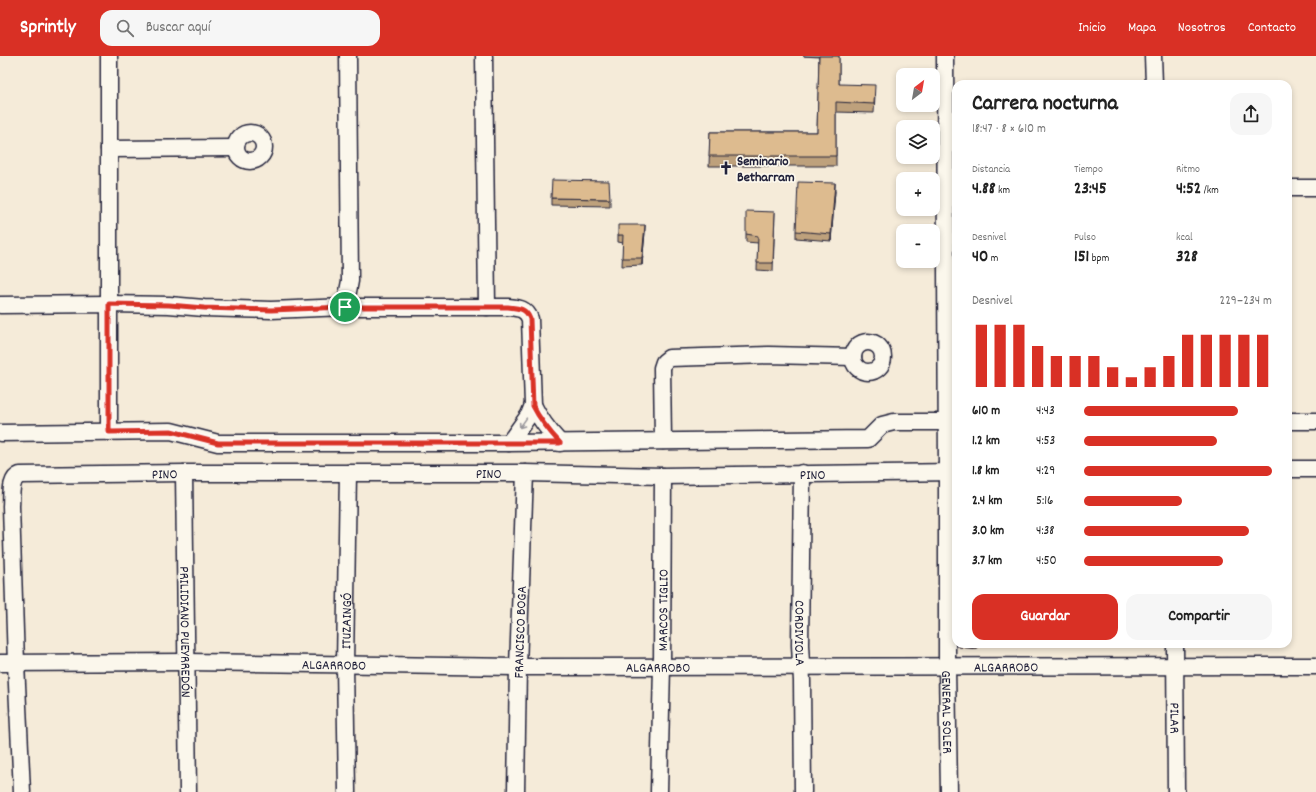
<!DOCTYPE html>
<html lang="es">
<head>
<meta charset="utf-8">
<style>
	:root { --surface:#fff; --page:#f6f6f6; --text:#222; --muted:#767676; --accent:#d93025 }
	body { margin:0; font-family:Dekko,sans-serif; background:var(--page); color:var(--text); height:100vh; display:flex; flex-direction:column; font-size:15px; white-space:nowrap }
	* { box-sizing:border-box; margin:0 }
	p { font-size:13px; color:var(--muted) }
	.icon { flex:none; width:22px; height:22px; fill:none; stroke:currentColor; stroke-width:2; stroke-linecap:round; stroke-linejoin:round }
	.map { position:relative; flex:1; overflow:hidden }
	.drawer { position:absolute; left:952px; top:24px; width:340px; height:568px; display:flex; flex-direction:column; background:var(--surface); border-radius:12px; box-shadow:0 2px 6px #0003 }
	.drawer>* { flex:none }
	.needle { width:26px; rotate:31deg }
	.fabs { position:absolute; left:896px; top:12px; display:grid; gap:8px }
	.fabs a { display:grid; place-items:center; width:44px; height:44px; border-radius:8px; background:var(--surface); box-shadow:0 2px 6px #0003; font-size:20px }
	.pin { position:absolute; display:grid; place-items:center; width:34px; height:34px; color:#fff; margin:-17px; border:2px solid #fff; border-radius:50%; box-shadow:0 1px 4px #0007 }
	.round { display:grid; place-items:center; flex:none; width:42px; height:42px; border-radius:12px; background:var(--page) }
	.overview { display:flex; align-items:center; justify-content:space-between; height:68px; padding:0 20px }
	h1 { font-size:22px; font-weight:700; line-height:30px }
	.figures { display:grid; grid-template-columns:repeat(3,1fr); gap:6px; height:68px; padding:4px 20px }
	.figures div { display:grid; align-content:center }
	.figures b { font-size:17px; font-weight:700 }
	.figures small { font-size:11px; font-weight:400 }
	.figures p { font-size:11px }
	.chart { height:112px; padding:8px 20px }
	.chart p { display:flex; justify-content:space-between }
	.chart svg { width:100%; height:72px; margin-top:4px; stroke:var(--accent); stroke-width:6 }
	.cta { display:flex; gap:8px; margin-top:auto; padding:8px 20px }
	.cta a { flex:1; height:46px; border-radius:12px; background:var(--accent); color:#fff; font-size:16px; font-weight:700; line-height:46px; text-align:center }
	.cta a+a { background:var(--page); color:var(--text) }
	ul { padding:0 20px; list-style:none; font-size:13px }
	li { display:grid; grid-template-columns:64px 48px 1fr; align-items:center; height:30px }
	li i { height:10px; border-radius:5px; background:var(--accent) }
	header { display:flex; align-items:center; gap:24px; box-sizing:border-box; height:56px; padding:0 20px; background:var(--accent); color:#fff }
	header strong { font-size:19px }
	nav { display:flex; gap:22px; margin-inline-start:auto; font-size:14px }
	.search { width:280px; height:36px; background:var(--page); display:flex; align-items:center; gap:10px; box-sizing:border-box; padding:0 14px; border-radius:12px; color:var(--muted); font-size:15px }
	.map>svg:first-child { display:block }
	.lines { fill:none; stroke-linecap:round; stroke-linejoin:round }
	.minor-casing { stroke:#22223b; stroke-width:19 }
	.minor { stroke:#fbf7ec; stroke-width:16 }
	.wall { fill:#bea17b; stroke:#22223b }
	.shaded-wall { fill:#9b8364; stroke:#22223b }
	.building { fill:#ddbb8f; stroke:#22223b }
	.oneway { stroke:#99979c }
	.route-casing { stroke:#fff; stroke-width:8 }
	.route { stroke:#d93025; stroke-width:5 }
	.labels { text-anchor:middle; stroke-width:3.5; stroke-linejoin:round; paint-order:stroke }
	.poi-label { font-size:14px; font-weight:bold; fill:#22223b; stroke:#fbf7ec; text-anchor:start }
	.street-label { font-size:14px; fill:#22223b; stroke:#fbf7ec }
</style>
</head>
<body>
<header>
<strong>Sprintly</strong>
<div class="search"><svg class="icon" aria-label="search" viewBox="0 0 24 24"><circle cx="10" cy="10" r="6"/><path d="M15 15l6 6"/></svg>Buscar aquí</div>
<nav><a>Inicio</a><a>Mapa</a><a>Nosotros</a><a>Contacto</a></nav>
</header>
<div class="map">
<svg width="1316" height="736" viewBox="0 0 1316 736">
	<rect width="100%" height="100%" fill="#f5ebd9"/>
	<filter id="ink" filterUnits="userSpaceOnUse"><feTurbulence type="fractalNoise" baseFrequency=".025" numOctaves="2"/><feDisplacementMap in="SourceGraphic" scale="8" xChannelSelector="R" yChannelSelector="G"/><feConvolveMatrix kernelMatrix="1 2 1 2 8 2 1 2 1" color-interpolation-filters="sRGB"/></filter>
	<g filter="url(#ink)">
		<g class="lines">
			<g class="minor-casing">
				<g id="minor">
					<polyline points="109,0 109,376"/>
					<polyline points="484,0 487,251"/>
					<path id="s1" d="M945 0 947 416V611L949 736"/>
					<polyline points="1153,0 1154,28"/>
					<circle cx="250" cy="91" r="14"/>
					<polyline points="109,93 235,92"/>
					<polyline points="1288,132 1316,132"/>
					<path d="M0 249 109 248 169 249 204 252 271 254 345 251H508C518 252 526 252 530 263L533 349"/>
					<polyline points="345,251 350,225 348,0"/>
					<circle cx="868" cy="301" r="15"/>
					<polyline points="1288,365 1316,365"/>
					<polyline points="0,377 171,375 218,387 509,387 868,383 882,369 894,366 946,366"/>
					<polyline points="663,385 662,312 664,306 669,302 769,299 853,301"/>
					<path d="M509 387 529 359 533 349C540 364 549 375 560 387"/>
					<polyline points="1288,413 1316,413"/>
					<path id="s2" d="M184 417 188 736"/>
					<path id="s3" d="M802 417 800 589 802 625 803 736"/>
					<path id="s4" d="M1175 588 1176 736"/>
					<path id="s5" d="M0 607 187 606 518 611 1316 610"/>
					<path id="s6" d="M22 736 16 607 11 450C12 440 9 423 20 419L184 417H525L663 420 956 416"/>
					<path id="s7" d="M347 736 345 609 348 417"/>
					<path id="s8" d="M516 736 518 611 525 417"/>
					<path id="s9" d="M659 736 662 611 663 420"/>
				</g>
			</g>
			<use href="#minor" class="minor"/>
		</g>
		<g class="wall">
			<polygon points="803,0 839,0 839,28 875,39 874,57 836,56 836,110 709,110 710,76 817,76 819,1"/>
			<polygon points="835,135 831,185 796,182 796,175"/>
			<polygon points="551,142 610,143 610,150 551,149"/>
			<polygon points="775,156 773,215 757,214 758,187 746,186 746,178"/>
			<polygon points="645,176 642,209 622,210 623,187 618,186 618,179"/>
			<polygon points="958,588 977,588 977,593 959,591"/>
		</g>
		<g class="shaded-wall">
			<polygon points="835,127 835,135 831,185 831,178"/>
			<polygon points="645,169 645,176 642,209 642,202"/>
		</g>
		<g class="building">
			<polygon points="819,0 839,0 839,28 875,29 874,48 836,46 836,100 709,100 710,76 817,76"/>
			<polygon points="552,124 609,125 610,143 551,142"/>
			<polygon points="798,126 835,127 831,178 796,175"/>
			<polygon points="746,155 775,156 773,207 757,207 758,180 746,178"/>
			<polygon points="618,169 645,169 642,202 622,202 623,179 618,179"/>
		</g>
		<defs><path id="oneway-shaft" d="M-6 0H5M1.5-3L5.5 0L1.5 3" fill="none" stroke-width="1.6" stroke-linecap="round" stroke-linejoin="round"/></defs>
		<use class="oneway" href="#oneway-shaft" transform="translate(523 367) rotate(125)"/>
	</g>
	<g class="lines" filter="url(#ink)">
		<g class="route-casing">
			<path id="route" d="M109 248 169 249 204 252 271 254 345 251H508C518 252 526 252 530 263L533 350C540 364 549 375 560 387H218L171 375 109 376Z"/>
		</g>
		<use href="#route" class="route"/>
	</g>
	<defs>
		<g id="church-bare" transform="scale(1.08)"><path d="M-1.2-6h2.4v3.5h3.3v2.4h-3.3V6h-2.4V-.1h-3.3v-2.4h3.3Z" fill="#22223b" stroke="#fbf7ec" stroke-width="2.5" paint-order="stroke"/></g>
	</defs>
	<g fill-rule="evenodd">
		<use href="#church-bare" x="726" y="112"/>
	</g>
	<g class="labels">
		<g class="poi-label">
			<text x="737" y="109">Seminario<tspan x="737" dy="16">Betharram</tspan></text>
		</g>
		<g class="street-label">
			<text dy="5" stroke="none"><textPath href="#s6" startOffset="465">PINO</textPath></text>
			<text dy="5" stroke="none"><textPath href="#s6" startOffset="789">PINO</textPath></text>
			<text dy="5" stroke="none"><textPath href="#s6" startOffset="1113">PINO</textPath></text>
			<text dy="5" stroke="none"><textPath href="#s9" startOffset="182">MARCOS TIGLIO</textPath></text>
			<text dy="5" stroke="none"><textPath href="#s7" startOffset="171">ITUZAINGÓ</textPath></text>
			<text dy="5" stroke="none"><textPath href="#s2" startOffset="159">PRILIDIANO PUEYRREDÓN</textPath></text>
			<text dy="5" stroke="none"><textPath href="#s8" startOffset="160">FRANCISCO BOGA</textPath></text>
			<text dy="5" stroke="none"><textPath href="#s3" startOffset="160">CORDIVIOLA</textPath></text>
			<text dy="5" stroke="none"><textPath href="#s5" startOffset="334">ALGARROBO</textPath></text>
			<text dy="5" stroke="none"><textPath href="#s5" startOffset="658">ALGARROBO</textPath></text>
			<text dy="5" stroke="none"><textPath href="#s5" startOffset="1006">ALGARROBO</textPath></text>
			<text dy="5" stroke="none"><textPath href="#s1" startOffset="656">GENERAL SOLER</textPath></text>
			<text dy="5" stroke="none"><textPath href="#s4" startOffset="74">PILAR</textPath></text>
		</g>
	</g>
</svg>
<div class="fabs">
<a><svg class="needle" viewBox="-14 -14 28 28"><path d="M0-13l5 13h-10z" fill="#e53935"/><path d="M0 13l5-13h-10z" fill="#767676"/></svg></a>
<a><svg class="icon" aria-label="layers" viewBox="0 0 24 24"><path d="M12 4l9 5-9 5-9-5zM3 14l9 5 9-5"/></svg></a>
<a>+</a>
<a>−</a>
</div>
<div class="pin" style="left:345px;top:251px;background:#1e9e55"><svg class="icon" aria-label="arrive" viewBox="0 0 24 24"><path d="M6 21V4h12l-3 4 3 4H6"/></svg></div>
<section class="drawer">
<div class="overview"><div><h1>Carrera nocturna</h1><p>18:47 · 8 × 610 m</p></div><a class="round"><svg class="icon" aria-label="share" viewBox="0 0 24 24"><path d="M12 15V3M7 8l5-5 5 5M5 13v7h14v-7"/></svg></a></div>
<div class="figures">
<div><p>Distancia</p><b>4.88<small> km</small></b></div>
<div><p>Tiempo</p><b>23:45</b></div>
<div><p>Ritmo</p><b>4:52<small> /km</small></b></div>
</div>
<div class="figures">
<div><p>Desnivel</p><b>40<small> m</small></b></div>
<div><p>Pulso</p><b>151<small> bpm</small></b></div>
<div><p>kcal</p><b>328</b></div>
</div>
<div class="chart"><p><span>Desnivel</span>229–234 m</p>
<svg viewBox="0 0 160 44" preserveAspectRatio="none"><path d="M5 44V6M15 44V6M25 44V6M35 44V19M45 44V25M55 44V25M65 44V25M75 44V32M85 44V38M95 44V32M105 44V25M115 44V12M125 44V12M135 44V12M145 44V12M155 44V12"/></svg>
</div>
<ul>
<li><b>610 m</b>4:43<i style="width:82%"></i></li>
<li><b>1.2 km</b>4:53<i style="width:71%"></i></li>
<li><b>1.8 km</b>4:29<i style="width:100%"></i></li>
<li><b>2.4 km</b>5:16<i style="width:52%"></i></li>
<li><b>3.0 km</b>4:38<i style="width:88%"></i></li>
<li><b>3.7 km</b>4:50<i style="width:74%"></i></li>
</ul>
<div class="cta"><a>Guardar</a><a>Compartir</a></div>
</section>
</div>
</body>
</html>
